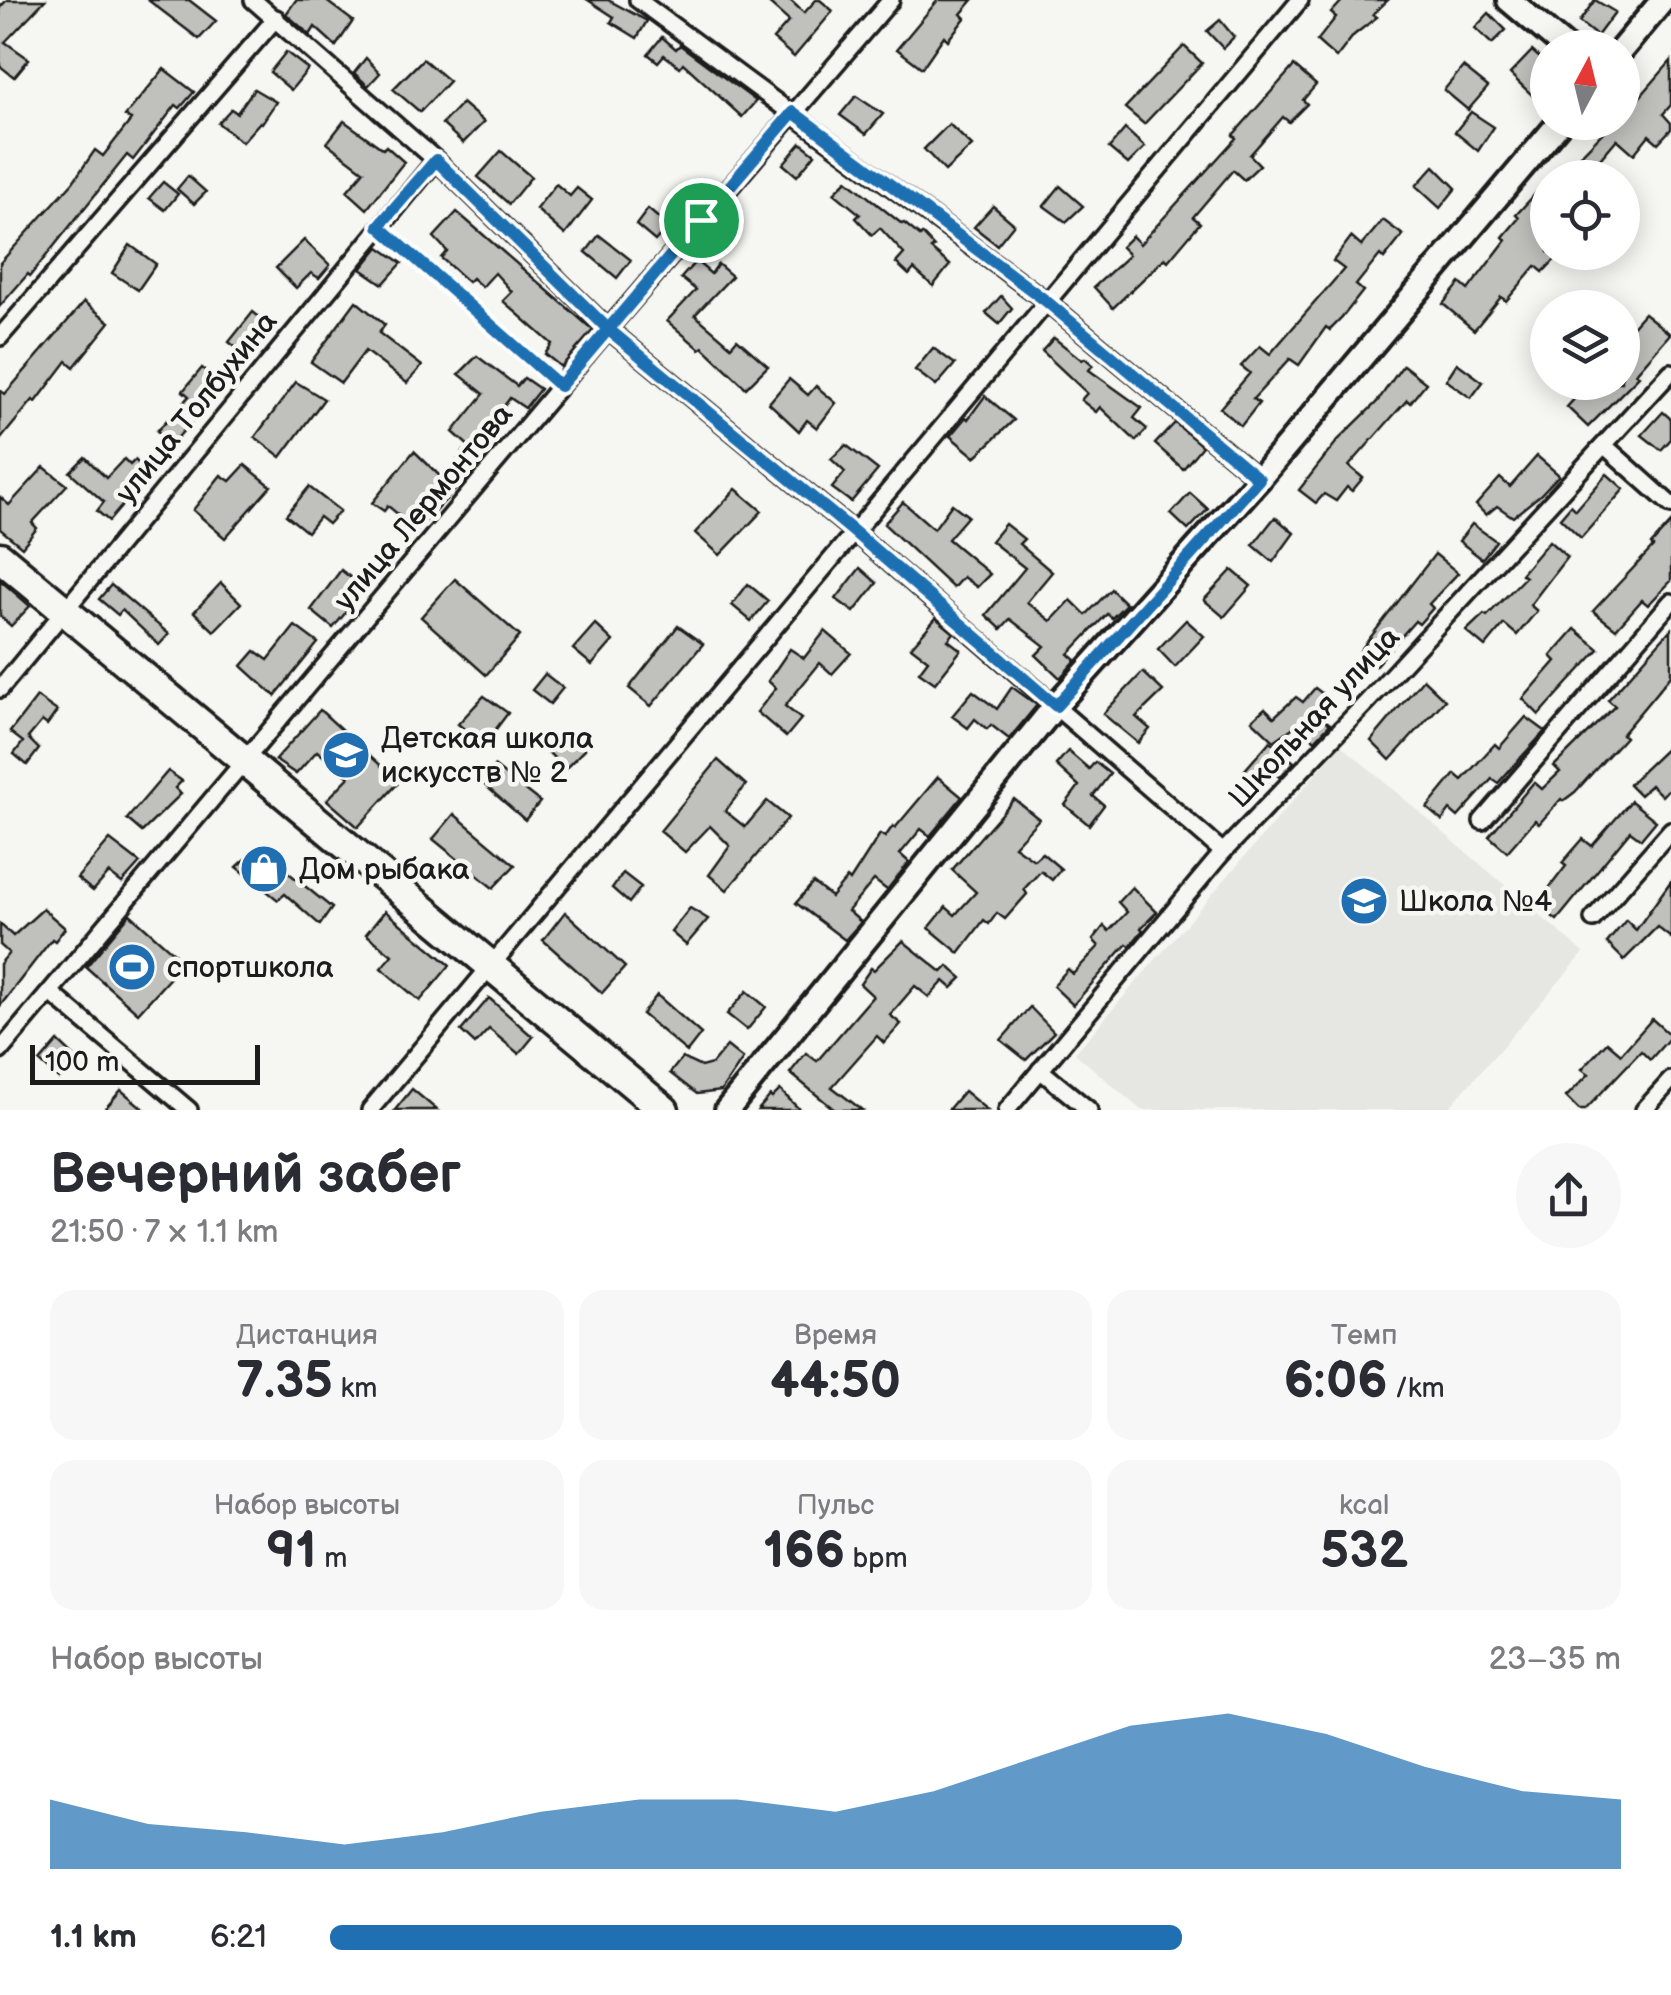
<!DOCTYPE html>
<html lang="ru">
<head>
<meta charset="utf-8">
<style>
	:root { --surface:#fff; --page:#f7f7f7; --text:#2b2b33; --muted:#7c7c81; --accent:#1f6fb2 }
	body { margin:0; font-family:"Balsamiq Sans",sans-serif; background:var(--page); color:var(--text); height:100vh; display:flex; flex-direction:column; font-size:38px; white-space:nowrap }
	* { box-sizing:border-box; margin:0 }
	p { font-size:32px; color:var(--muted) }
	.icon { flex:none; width:55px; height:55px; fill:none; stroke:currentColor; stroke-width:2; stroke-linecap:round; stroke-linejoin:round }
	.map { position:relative; height:1110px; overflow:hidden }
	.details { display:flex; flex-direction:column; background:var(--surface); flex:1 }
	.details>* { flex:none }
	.needle { width:65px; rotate:7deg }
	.fabs { position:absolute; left:1530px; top:30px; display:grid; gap:20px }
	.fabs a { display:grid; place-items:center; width:110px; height:110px; border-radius:50%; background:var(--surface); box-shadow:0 5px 25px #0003; font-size:50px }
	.scale { position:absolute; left:30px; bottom:25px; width:230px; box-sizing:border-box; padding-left:10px; border:5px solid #1c1c1c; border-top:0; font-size:28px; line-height:35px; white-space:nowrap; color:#1c1c1c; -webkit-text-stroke:8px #f6f6f2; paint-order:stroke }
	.pin { position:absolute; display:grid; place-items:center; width:85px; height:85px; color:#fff; margin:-42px; border:5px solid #fff; border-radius:50%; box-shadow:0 2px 10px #0007 }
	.round { display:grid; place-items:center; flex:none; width:105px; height:105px; border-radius:52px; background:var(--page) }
	.headline { display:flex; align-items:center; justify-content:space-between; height:170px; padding:0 50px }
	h1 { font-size:55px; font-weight:800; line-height:75px }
	.metrics { display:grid; grid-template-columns:repeat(3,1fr); gap:15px; height:170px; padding:10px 50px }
	.metrics div { display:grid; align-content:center; border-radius:25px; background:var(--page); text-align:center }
	.metrics b { font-size:50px; font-weight:800 }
	.metrics small { font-size:28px; font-weight:400 }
	.metrics p { font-size:28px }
	.chart { height:280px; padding:20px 50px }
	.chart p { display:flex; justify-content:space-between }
	.chart svg { width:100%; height:180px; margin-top:10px; fill:var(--accent); opacity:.7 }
	ul { padding:0 50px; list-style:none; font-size:32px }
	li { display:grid; grid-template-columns:160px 120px 1fr; align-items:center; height:75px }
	li i { height:25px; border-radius:12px; background:var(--accent) }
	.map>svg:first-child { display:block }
	.built { fill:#e6e6e2 }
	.building { fill:#c0c0bd; stroke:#1c1c1c; stroke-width:2.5 }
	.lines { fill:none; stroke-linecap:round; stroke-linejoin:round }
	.lane-casing { stroke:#1c1c1c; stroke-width:15 }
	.street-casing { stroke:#1c1c1c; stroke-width:22 }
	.secondary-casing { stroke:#1c1c1c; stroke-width:30 }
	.highway-casing { stroke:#1c1c1c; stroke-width:35 }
	.lane { stroke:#f6f6f2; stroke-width:8 }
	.street { stroke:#f6f6f2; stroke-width:15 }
	.secondary { stroke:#f6f6f2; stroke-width:22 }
	.highway { stroke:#f6f6f2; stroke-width:28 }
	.route-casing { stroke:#fff; stroke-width:20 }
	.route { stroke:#1f6fb2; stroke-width:12 }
	.labels { text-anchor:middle; stroke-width:9; stroke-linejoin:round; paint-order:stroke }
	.street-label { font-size:30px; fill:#1c1c1c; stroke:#f6f6f2 }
	.poi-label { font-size:30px; fill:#1c1c1c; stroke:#f6f6f2; text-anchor:start }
</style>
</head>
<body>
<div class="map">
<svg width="1671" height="1110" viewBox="0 0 1671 1110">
	<rect width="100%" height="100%" fill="#f6f6f2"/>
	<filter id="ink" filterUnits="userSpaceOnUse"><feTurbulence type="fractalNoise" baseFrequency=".01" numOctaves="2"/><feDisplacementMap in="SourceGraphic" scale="20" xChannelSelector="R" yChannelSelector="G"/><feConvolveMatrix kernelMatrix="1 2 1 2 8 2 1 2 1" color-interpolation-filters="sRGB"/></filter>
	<g filter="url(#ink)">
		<polygon class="built" points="1341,745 1584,953 1447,1110 1141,1110 1075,1053"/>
		<g class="building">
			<polygon points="7,0 45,0 5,42 29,59 14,77 0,66 0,7"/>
			<polygon points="148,0 189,0 216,21 199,39"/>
			<polygon points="296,0 325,0 353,21 336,46 315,27 310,35 286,14"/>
			<polygon points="588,0 608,0 647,21 637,38 611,22 614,17"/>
			<polygon points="765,0 790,0 804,13 816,0 820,0 833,11 794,57 773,39 789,21"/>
			<polygon points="938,0 973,0 961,14 965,18 948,40 944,36 922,68 897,49"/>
			<polygon points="1343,0 1388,0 1373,14 1377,17 1354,35 1336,58 1317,41 1336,17 1331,13"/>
			<polygon points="1595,0 1615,12 1597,36 1579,22"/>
			<polygon points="1489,13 1506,30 1492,44 1475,28"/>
			<polygon points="1220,20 1234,37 1223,48 1207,31"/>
			<polygon points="662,37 676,49 680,45 756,101 742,117 683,63 680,67 664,55 658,62 648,54"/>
			<polygon points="1184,46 1202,63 1144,124 1125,108"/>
			<polygon points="1532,51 1548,65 1548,87 1537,100 1510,74"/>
			<polygon points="286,52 308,69 291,90 270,72"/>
			<polygon points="366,58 380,73 368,86 354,73"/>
			<polygon points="423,59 449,81 420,112 393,89"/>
			<polygon points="1671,61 1671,105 1663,114 1671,123 1671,129 1658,143 1649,135 1634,154 1617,139 1584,178 1567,178 1578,166 1574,162 1613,122 1622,122 1622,118"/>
			<polygon points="1294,66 1316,85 1303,100 1307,104 1289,122 1283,117 1250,155 1260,165 1244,180 1233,170 1193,217 1200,223 1168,261 1165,258 1113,308 1094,287 1129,255 1121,247 1132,236 1140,244 1236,138 1233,135"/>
			<polygon points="1463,67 1488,87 1468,110 1444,90"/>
			<polygon points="164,69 194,92 180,108 176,105 133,160 127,155 30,276 28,274 0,306 0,263 73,182 95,150 103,156 131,120 125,116"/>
			<polygon points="254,89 276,102 262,123 260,122 242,142 218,123 231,109 237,113"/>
			<polygon points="856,96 883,114 866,134 840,115"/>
			<polygon points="462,103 484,122 463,143 442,124"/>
			<polygon points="1471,112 1494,127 1478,151 1455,132"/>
			<polygon points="344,121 383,149 386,146 404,162 367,209 347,191 364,171 327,143"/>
			<polygon points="949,124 972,146 945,171 924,149"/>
			<polygon points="1125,129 1145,147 1128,164 1109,148"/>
			<polygon points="801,143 815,154 797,176 783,164"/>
			<polygon points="501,151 531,177 509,204 478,177"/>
			<polygon points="1434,166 1456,188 1440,208 1416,186"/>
			<polygon points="188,176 206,192 194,204 177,189"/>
			<polygon points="847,180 902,224 904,223 920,236 922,234 934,247 931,249 950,265 933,286 914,269 909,275 896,263 904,254 880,228 872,235 856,218 860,214 834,193"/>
			<polygon points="163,182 178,194 165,210 149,198"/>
			<polygon points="556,184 570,196 577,188 592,200 565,235 536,209"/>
			<polygon points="1060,186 1083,206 1066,222 1044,206"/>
			<polygon points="1538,191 1548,200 1548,252 1562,252 1543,272 1536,266 1506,301 1501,297 1474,330 1443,304 1460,283 1468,290 1506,240 1503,237 1519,218 1516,215"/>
			<polygon points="993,206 1014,224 997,245 974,227"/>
			<polygon points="648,209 668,226 655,241 636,225"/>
			<polygon points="457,212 593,330 561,367 545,354 552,344 503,301 512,292 495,273 482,287 472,278 468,282 441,258 447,251 434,237"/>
			<polygon points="1383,220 1403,235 1384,259 1380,255 1356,285 1363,291 1341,319 1330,330 1326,327 1299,365 1290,359 1253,399 1259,403 1241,426 1220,408 1250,373 1241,366 1260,346 1270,354 1344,269 1333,261 1351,237 1361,246"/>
			<polygon points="599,235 631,260 617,278 586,252"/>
			<polygon points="304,240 330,265 319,278 311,273 296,288 276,268"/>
			<polygon points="130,245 156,264 138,290 112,273"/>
			<polygon points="379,247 402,263 383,284 361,269"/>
			<polygon points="696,261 711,274 718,264 732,276 695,315 731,346 737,339 768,366 746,388 703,347 700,349 667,321 696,290 681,278"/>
			<polygon points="1001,296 1012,308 999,324 986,313"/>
			<polygon points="356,301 385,325 379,333 422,366 407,383 365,351 341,383 311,362"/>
			<polygon points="84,302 110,322 74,367 67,361 36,402 33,400 0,440 0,390 5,394"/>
			<polygon points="253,312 269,325 243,353 229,342"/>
			<polygon points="1644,313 1670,334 1636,373 1639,376 1588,427 1567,407 1590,382 1622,382 1622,338"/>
			<polygon points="1054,338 1082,360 1085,358 1093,365 1089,370 1142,408 1134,418 1147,429 1136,441 1100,407 1096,412 1081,400 1087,393 1042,351"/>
			<polygon points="933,348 955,364 936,386 915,370"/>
			<polygon points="477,356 517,386 524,378 540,389 525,408 510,398 472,449 453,432 484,394 459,374"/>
			<polygon points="1457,363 1483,382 1471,398 1446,380"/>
			<polygon points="1403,365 1426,383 1410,403 1407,400 1349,466 1363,478 1352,491 1347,487 1336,501 1324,494 1316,503 1299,490 1338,440 1377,402"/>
			<polygon points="202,368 221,384 190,416 194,419 172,444 157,431 189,396 183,391"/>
			<polygon points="789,379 808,395 816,386 836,403 817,428 807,420 799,431 769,403"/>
			<polygon points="296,382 324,399 281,457 255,437"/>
			<polygon points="985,396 1014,420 975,457 950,436 966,417 968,419"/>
			<polygon points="1663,412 1671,419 1671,439 1661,450 1642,435"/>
			<polygon points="1175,423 1202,446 1183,469 1155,444"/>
			<polygon points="846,445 878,470 851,502 832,488 845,472 831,459"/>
			<polygon points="414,451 443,479 464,451 480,464 417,530 388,506 384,511 372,503"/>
			<polygon points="1537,456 1559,475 1540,495 1513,517 1497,506 1486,515 1476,505 1500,478 1510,487"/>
			<polygon points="85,457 106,478 124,459 130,465 135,460 144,469 140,473 145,479 109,521 97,511 104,502 70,472"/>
			<polygon points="245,465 271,486 225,538 193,510 221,475 230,481"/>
			<polygon points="44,467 67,485 32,523 37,528 22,547 0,529 0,497 9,505"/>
			<polygon points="1607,474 1624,489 1581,538 1560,518 1571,505 1576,510"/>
			<polygon points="309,487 340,511 328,524 319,517 307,532 286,515"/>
			<polygon points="736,489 762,511 720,555 695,533"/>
			<polygon points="1190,493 1208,509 1188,530 1171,514"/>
			<polygon points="903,502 934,529 952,504 968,516 948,539 990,574 977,587 963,577 953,588 884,524"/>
			<polygon points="1275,517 1294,533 1273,562 1253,545"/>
			<polygon points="1671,523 1671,581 1648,605 1642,600 1616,629 1593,611 1653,547 1651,545"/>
			<polygon points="1005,524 1024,539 1019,544 1052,572 1027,602 1051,621 1071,600 1086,615 1111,589 1126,604 1112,618 1107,614 1069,654 1076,660 1060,678 1036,655 1045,646 1010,619 1001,629 986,615 1025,568 991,541"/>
			<polygon points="1472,524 1496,541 1482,559 1459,541"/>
			<polygon points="1549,541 1567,557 1530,605 1537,611 1517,635 1504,624 1485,647 1466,631 1484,614 1487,616 1525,577 1521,574"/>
			<polygon points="1435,554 1458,573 1429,604 1433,608 1419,624 1415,621 1375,666 1359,652"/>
			<polygon points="860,568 877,583 854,612 836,599"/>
			<polygon points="341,570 365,589 333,628 311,610"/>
			<polygon points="1232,570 1251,586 1224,617 1204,600"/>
			<polygon points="455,579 520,636 486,675 421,617"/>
			<polygon points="0,580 30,606 11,626 0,616"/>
			<polygon points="221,583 241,603 214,631 194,612"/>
			<polygon points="748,584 768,601 751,621 732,605"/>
			<polygon points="111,585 169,634 159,645 122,610 118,615 99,599"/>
			<polygon points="936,618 954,633 948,640 961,650 935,683 919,672 928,660 911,647"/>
			<polygon points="1186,620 1204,636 1175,667 1158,649"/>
			<polygon points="595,624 613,641 592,665 573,649"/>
			<polygon points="295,626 318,643 275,696 242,666 255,651 268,660"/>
			<polygon points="678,626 703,644 651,706 629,688"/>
			<polygon points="1575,629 1599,649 1539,715 1523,699 1556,661 1551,656"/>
			<polygon points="1671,629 1671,675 1622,734 1625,737 1575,792 1563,801 1561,799 1539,824 1535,820 1507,852 1489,836 1534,782 1542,789 1560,772 1554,766 1615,706 1608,700"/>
			<polygon points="825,631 851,653 832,674 820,663 785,706 801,719 786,737 757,712 776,688 768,681 790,649 804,658"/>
			<polygon points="1143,672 1163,691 1136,717 1150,729 1138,743 1103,714"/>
			<polygon points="545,674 563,688 550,704 532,690"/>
			<polygon points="1423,679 1445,700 1390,760 1371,741"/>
			<polygon points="1012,687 1037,705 1009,739 991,725 987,729 975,719 968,728 952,716 973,691 997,709"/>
			<polygon points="1315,688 1336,704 1322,718 1330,724 1315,740 1298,724 1274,741 1252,720 1265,708 1274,717 1296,697 1303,702"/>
			<polygon points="484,696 508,713 484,745 458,724"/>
			<polygon points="37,697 57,711 47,725 42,721 28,738 39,749 27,765 14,754 23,742 10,732"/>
			<polygon points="320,710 399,782 358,827 327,800 349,777 317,751 296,774 275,760"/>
			<polygon points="1526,717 1545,731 1498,783 1492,779 1458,817 1450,810 1442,821 1427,808 1455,774 1462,780 1495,744 1499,748"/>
			<polygon points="567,732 585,749 565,769 547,751"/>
			<polygon points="1270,741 1294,762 1280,777 1275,774 1262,787 1244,771"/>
			<polygon points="1671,744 1671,786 1662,796 1651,785 1640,795 1629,784"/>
			<polygon points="1068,751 1089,769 1095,762 1110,774 1093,796 1104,805 1089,825 1065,805 1079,786 1056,765"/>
			<polygon points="718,760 746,785 725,811 745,827 767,801 788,818 727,890 709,875 730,846 710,826 685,852 660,831"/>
			<polygon points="494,766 540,802 525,820 480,781"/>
			<polygon points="168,771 182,781 175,788 181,794 142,832 127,819"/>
			<polygon points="938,777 962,797 930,836 921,829 900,854 909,862 887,890 874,880 848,911 861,922 845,940 796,903 813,883 831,897 847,878 850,881 880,834 885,837 893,826 895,828"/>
			<polygon points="1014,799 1039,819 1014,846 1034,860 1042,853 1061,869 1052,880 1041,871 1024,889 1027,894 1005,919 997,913 989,924 984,920 959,953 929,928 946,907 955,915 976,892 952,870"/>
			<polygon points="1631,801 1656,821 1641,839 1630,831 1557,920 1537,904 1566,866 1562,863 1583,839 1592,846"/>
			<polygon points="454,814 515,865 493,888 433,839"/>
			<polygon points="110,840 140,863 122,883 109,873 93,891 77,878"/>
			<polygon points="258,848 332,908 320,925 285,894 278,900 237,867"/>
			<polygon points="623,873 641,887 629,903 612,888"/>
			<polygon points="1671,881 1671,938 1657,927 1624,960 1607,943 1626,920 1636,930"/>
			<polygon points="1132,887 1157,912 1141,928 1143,930 1130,946 1127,944 1073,1005 1053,986 1068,969 1073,974 1099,946 1093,940 1104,926 1109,931 1127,912 1118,902"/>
			<polygon points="690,908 708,919 686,945 671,932"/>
			<polygon points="43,909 65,928 55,941 52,939 0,1006 0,964 9,953 0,945 0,924 13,936"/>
			<polygon points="385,911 450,965 420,1001 381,968 392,955 366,934"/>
			<polygon points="565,912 625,967 602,993 543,940"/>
			<polygon points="130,914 184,962 138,1013 86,967"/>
			<polygon points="903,941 942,972 948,966 962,978 952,988 944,981 929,997 915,986 890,1015 901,1024 884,1043 877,1036 832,1087 862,1110 835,1110 790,1073 806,1053 817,1061 873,996 860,984 871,968 874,970"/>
			<polygon points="747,991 766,1007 747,1030 727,1014"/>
			<polygon points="657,995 701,1034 687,1052 642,1014"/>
			<polygon points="489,998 533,1037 519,1054 489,1029 475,1044 461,1031"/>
			<polygon points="1030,1007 1054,1032 1026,1060 1001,1040"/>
			<polygon points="1652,1019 1671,1036 1650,1060 1641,1051 1585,1110 1579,1110 1566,1097 1589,1074 1582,1069 1607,1042 1621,1054"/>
			<polygon points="58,1041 77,1059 59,1079 40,1062"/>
			<polygon points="727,1046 743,1059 721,1091 697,1094 670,1073 682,1058 701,1067 712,1064"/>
			<polygon points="412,1089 437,1110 395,1110"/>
			<polygon points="121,1090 145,1110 104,1110"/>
			<polygon points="780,1090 800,1110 758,1110 770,1096 772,1098"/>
			<polygon points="964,1091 987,1110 948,1110"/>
		</g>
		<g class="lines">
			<g class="lane-casing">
				<polyline id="lane" points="380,226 560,386"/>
			</g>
			<g class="street-casing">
				<g id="street">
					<polyline points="253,0 436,160 608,329 853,531 1223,852"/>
					<polyline points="638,0 1046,301 1259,479"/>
					<polyline points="0,337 276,18"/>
					<polyline points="1605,446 1671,505"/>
					<polyline points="0,689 436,160"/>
					<polyline points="1482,821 1671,602"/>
					<polyline points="1593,919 1671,830"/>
					<polyline points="51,993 189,1110"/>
					<polyline points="0,1051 608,329 891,0"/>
					<polyline points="1040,1070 1089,1110"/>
					<polyline points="370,1110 1300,0"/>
					<polyline points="1007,1110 1223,852 1368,701 1671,372"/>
					<polyline points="1644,1110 1671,1080"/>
				</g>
			</g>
			<g class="secondary-casing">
				<g id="secondary">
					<polyline points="1509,0 1566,48"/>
					<polyline points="1622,49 1663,0"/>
					<polyline points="727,1110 1056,705 1259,479 1560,122"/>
				</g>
			</g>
			<g class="highway-casing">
				<polyline id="highway" points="0,557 664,1110"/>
			</g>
			<use href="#lane" class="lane"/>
			<use href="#street" class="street"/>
			<use href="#secondary" class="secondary"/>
			<use href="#highway" class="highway"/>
		</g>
	</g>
	<g class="lines" filter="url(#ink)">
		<g class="route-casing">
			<polyline id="route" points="701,220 560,386 379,226 436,160 608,329 853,531 1056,706 1259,479 1046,301 793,112 701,220"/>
		</g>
		<use href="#route" class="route"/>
	</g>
	<defs>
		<g id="school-disc" transform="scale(2.5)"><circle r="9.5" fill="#1f6fb2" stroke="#f6f6f2"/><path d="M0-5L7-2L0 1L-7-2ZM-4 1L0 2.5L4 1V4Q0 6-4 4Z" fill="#fff"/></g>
		<g id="shop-disc" transform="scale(2.5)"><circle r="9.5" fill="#1f6fb2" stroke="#f6f6f2"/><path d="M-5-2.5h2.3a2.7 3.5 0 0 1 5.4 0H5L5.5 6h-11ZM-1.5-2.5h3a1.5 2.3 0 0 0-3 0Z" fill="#fff"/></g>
		<g id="stadium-disc" transform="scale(2.5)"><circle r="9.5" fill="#1f6fb2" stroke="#f6f6f2"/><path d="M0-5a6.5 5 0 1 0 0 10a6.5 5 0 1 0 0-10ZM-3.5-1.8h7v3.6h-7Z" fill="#fff"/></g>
	</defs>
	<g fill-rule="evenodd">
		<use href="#school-disc" x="346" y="755"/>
		<use href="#shop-disc" x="264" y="869"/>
		<use href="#school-disc" x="1364" y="901"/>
		<use href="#stadium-disc" x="132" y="967"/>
	</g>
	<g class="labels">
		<g class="street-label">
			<text transform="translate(196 407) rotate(-51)" y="10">улица Толбухина</text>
			<text transform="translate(423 507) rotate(-50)" y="10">улица Лермонтова</text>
			<text transform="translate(1314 717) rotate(-47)" y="10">Школьная улица</text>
		</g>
		<g class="poi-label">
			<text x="381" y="748">Детская школа<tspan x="381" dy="34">искусств № 2</tspan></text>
			<text x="299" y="879">Дом рыбака</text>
			<text x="1399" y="911">Школа №4</text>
			<text x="167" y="977">спортшкола</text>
		</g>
	</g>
</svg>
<div class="fabs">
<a><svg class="needle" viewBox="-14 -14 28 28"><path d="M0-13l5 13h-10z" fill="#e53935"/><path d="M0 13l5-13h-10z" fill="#7c7c81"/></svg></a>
<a><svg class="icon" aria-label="locate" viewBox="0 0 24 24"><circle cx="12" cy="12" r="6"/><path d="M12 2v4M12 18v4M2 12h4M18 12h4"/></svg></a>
<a><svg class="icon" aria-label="layers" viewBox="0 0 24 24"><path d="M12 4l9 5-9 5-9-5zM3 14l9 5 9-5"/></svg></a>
</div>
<div class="scale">100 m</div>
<div class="pin" style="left:701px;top:220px;background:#1e9e55"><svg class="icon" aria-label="arrive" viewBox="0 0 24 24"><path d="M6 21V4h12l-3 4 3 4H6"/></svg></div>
</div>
<section class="details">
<div class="headline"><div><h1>Вечерний забег</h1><p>21:50 · 7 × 1.1 km</p></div><a class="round"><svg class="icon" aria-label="share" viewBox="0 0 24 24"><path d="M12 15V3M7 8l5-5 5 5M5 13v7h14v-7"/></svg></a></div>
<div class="metrics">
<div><p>Дистанция</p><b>7.35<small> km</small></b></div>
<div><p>Время</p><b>44:50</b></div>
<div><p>Темп</p><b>6:06<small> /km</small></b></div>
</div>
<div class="metrics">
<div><p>Набор высоты</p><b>91<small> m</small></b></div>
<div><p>Пульс</p><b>166<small> bpm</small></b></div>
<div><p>kcal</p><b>532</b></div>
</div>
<div class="chart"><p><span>Набор высоты</span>23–35 m</p>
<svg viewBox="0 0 160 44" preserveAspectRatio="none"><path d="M0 44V27L10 33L20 35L30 38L40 35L50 30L60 27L70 27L80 30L90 25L100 17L110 9L120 6L130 11L140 19L150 25L160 27V44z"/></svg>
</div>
<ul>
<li><b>1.1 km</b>6:21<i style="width:66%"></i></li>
</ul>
</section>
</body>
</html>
